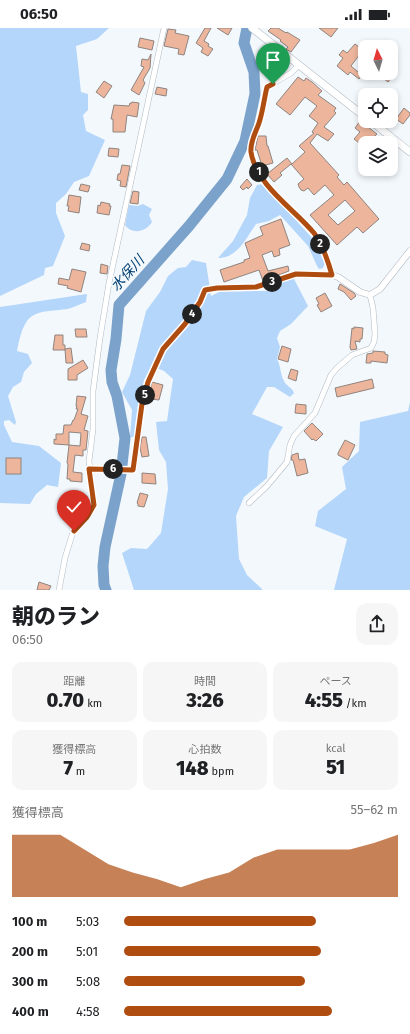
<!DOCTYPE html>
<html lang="ja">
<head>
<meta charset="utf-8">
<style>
	:root { --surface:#fff; --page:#f6f6f6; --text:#202124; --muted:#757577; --accent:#af4d11 }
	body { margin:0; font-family:"Fira Sans","Noto Sans JP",sans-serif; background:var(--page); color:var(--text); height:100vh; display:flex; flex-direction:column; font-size:15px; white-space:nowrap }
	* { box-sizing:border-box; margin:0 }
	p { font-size:13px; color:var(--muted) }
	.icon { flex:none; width:22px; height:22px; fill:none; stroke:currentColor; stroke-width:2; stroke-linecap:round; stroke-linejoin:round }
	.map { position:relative; height:562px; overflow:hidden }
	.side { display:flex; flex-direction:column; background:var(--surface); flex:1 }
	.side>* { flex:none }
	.needle { width:26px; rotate:355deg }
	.fabs { position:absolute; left:358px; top:12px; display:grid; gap:8px }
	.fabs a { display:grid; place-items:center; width:40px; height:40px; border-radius:8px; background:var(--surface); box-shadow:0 2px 6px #0003; font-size:20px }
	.pin { position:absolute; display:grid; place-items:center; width:34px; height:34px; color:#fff; margin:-41px -17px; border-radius:50% 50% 50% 0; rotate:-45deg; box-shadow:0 0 4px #0007 }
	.pin .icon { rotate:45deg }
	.km { position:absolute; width:20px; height:20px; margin:-10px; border-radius:50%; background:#222; color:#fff; font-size:11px; line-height:20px; text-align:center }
	.round { display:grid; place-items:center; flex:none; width:42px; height:42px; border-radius:12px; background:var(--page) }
	.headline { display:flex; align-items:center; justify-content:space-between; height:68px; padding:0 12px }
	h1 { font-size:22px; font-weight:800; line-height:30px }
	.stats { display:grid; grid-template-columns:repeat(3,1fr); gap:6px; height:68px; padding:4px 12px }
	.stats div { display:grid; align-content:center; border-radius:10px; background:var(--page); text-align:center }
	.stats b { font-size:20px; font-weight:800 }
	.stats small { font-size:11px; font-weight:400 }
	.stats p { font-size:11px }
	.chart { height:112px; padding:8px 12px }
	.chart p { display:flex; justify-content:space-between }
	.chart svg { width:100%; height:72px; margin-top:4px; fill:var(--accent); opacity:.7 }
	ul { padding:0 12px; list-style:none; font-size:13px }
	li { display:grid; grid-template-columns:64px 48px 1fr; align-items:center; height:30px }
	li i { height:10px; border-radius:5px; background:var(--accent) }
	.status { display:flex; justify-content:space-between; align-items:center; height:28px; padding:0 20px; background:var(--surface); direction:ltr }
	.status svg { height:11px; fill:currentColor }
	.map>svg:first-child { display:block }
	.green { fill:#b4d6fa }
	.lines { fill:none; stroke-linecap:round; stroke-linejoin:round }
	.river { stroke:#7ba2cb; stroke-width:11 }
	.building { fill:#edb59c; stroke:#8f847f; fill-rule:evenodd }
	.minor-casing { stroke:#b1b9c1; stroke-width:6 }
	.tertiary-casing { stroke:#b1b9c1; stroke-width:7 }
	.secondary-casing { stroke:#b1b9c1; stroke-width:8 }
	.minor { stroke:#fff; stroke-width:5 }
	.tertiary { stroke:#fff; stroke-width:6 }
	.secondary { stroke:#fff; stroke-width:7 }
	.route-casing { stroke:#fff; stroke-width:8 }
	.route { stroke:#af4d11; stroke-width:5 }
	.labels { text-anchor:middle; stroke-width:3.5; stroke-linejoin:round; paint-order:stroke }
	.water-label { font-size:14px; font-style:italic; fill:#003f72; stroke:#f3f8fd }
</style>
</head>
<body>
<div class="status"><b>06:50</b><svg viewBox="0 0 49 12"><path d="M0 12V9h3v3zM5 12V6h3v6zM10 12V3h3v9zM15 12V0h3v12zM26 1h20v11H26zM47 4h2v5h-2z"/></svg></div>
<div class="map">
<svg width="410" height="562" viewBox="0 0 410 562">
	<rect width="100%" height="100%" fill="#f3f8fd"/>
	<g class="green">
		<polygon points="0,0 109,0 97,11 76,18 81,64 88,66 88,82 83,87 86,103 105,112 89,148 74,154 66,166 56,175 56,185 65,208 53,238 45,240 44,247 0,268"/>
		<path d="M263 156 313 211 325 235 323 240 319 241 317 238 308 218 280 187 269 193 256 196C246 210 238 230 218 230L233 213 247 187 250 170 257 157Z"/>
		<path d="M143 176 152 181 149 187 152 194C146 204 132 207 125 197L129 177 138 178Z"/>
		<path d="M192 232 206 235 211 268 221 263H267L285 252 294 251 308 278 291 296 280 303 277 310 280 319 277 331C281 338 280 346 284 353 286 358 292 359 294 365L290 369 274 359H267L252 386 283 399 269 423 267 450 244 469 236 488 239 531 247 547 262 561V562H134L122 525 131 520 147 521 161 505 168 461 166 434 159 422 156 394 167 393 173 351 164 343 152 338 144 352 134 409H130L132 382 122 364 130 347 146 283 160 264 168 248 178 240 186 239Z"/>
		<path d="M87 266 86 274C81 276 76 278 71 280 57 284 37 280 27 293 21 302 19 313 17 323L28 326 32 335 24 344 21 354 13 359 8 368 16 394 15 397 9 392 4 393V397L12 414 39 418 61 435 58 459 47 457 36 466 30 476 0 475V279Z"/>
		<polygon points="410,374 410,562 334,562 347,511 315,498 318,483 346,461 342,439 359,423 360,394 408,383"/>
	</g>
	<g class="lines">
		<polyline class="river" points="106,562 104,557 103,538 105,519 121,446 125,410 117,368 112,354 111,342 116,311 119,277 189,198 227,151 245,113 255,66 254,44 244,15 247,0"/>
	</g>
	<g class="building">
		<polygon points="205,0 211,0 204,13 209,16 208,18 213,21 208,28 201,24 203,20 196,15"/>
		<polygon points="217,0 232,0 228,7"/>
		<polygon points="271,0 278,0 286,5 287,4 300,12 291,24 286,21 288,19 280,13 281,12 268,3"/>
		<polygon points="319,0 338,0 331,9"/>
		<polygon points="168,1 176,2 175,5 189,8 184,27 178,26 179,21 164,18"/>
		<polygon points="140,10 154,13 152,22 138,19"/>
		<polygon points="355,16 363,22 351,38 358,44 365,35 365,44 359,51 350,44 348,47 337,38 343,30 339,27 343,22 347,25"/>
		<polygon points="268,19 275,25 265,37 258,29"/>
		<polygon points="151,26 150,40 143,52 145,55 139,67 131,62 144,39 141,38 142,31 148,32"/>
		<polygon points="268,36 281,46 280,47 273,51 262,44"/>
		<polygon points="377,45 395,45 388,54"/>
		<path d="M298 49 304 53 306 50 312 54 322 63 318 67 336 80 334 83 336 85 324 99 334 106 328 113 317 106 310 115 339 147 337 149 344 157 347 154 379 191 363 205 357 199 337 217 310 187 334 167 325 157 314 167 308 160 304 163 301 162 299 159 298 156 304 151 291 136 280 145 282 147 274 154 267 146 287 130 292 136 305 124 299 118 314 105 312 104 318 95 309 88 317 78 305 69 290 87 276 76ZM345 172 355 183 338 197 328 187Z"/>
		<polygon points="104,53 112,58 104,70 96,64"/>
		<polygon points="157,59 167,61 166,68 155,66"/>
		<polygon points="132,74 139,75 137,89 127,87 125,104 113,104 113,91 111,91 114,77 129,78 130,75 132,75"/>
		<polygon points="404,80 410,85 410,87 403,96 396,91"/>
		<polygon points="360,93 377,106 367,115 365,115 364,119 354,111 360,104 355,100"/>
		<polygon points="258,108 266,108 267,118 268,118 273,135 262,138 257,122 255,122"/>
		<polygon points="109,120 119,121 118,129 108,128"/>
		<polygon points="122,137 130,138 126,159 120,158 121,153 117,152 118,146 120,146"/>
		<polygon points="247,151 252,157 248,161 247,159 243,162 240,159"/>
		<polygon points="81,156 90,158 88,164 79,162"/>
		<polygon points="133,163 139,164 138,176 130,175"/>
		<polygon points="69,167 81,169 79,185 68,183 69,178 67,178"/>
		<polygon points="101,174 110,176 109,178 111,178 109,187 97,185 98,177 100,178"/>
		<polygon points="281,191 290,217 279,221 280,227 274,229 272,223 262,227 268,243 288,238 289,243 263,253 259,242 224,254 220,242 244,234 244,232 250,230 245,215 263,207 260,199"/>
		<polygon points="82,215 90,217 89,223 80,221"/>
		<polygon points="101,236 108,238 107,246 100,245"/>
		<polygon points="72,241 86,244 81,264 67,260 68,258 58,256 59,250 69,252"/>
		<polygon points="340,256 354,265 356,268 351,272 344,264 338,261"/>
		<polygon points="325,265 332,278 321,284 317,277 319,276 316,270"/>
		<polygon points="354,299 363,300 362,311 360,311 360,314 355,313 357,321 351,322 350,319 352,300 354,301"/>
		<polygon points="75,301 86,301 87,309 76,309"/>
		<polygon points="55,307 63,307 63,317 65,317 65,322 53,322"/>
		<polygon points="282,318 291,321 288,334 278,331"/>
		<polygon points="71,320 73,335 66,335 65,321"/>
		<polygon points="373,323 385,324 385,326 388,327 387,335 371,333 371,335 366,335 367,326 373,325"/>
		<polygon points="83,332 88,340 77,347 77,352 68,352 68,341"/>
		<polygon points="291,341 298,343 296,353 288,350"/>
		<polygon points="372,351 374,360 337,369 335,360"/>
		<polygon points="152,354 163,357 159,372 151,371 151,370 148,370"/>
		<polygon points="77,368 86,369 81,386 88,388 84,402 88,403 86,422 83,422 83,428 75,427 73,444 82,445 82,454 70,453 70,451 67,451 68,436 67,435 69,417 80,418 81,405 69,404 69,417 54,416 54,411 56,412 56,406 63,406 64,397 71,397 73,392 74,392 78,381 76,381 77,378 76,378"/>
		<polygon points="296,376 306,377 306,386 295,385"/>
		<polygon points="312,395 323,406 316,413 313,411 312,412 304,403"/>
		<polygon points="142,409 146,409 149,428 142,429 140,420"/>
		<polygon points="345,412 355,417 348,432 338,427 338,425"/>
		<polygon points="298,425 299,432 305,431 308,445 297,448 293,432 291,432 292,427"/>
		<rect x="6" y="430" width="15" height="16"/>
		<polygon points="142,445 155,446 156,456 142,455"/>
		<polygon points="140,465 148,467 144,479 138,478 138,476 137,475"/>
		<polygon points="82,468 87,468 88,480 80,478 77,491 68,489 69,484 66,483 69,473 71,473 72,469 82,471"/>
		<polygon points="39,554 51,558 49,562 37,562"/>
	</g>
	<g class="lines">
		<g class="minor-casing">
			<g id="minor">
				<path d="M89 441H133L142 376 148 354 163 321 185 295 200 274 205 263 217 260 256 259 297 246 332 247C328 233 323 217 314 205 294 181 256 157 251 124 250 113 256 104 259 95 263 83 264 71 267 59L291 45 299 37"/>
				<polyline points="249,475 267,458 287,434 290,417 294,408 315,385 331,347 337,340 352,327 371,320 374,314 375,306 373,280 370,267"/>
				<polyline points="59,562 65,530 72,507 76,499 87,489 94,477 89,433 93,401 93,363 100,310 109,255 164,0"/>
			</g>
		</g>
		<g class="tertiary-casing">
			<polyline id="tertiary" points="332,247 338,249 360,264 370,267 380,261 410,223"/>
		</g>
		<g class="secondary-casing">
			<g id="secondary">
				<polyline points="252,0 365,89"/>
				<polyline points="371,93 410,124"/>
			</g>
		</g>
		<use href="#minor" class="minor"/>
		<use href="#tertiary" class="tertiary"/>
		<use href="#secondary" class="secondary"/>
	</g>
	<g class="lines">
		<g class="route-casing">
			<path id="route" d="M74 503 87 489 94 477 89 441 133 442 142 376 148 354 163 321 185 296 200 274 205 262 217 260 256 259 296 246 332 247C328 233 323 217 314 205 294 181 256 157 251 124 250 113 256 104 259 95 263 83 264 71 267 59L273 56"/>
		</g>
		<use href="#route" class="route"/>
	</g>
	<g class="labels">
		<g class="water-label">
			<text transform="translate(127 245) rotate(-48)" y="5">水保川</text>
		</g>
	</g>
</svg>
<div class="fabs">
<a><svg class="needle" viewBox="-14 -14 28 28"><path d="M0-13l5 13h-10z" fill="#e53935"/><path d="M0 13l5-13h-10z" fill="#757577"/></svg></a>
<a><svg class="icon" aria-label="locate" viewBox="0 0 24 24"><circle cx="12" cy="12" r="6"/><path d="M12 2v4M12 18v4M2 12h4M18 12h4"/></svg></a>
<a><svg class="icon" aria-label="layers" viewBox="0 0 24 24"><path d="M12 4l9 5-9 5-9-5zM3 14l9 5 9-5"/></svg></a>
</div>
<div class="pin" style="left:273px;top:56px;background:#1e9e55"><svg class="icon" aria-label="arrive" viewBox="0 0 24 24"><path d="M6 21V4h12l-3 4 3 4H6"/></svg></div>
<div class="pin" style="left:74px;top:503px;background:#d93025"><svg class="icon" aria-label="check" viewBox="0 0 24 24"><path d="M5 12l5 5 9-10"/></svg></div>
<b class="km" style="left:259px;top:144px">1</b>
<b class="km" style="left:320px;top:216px">2</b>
<b class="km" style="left:272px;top:254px">3</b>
<b class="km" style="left:192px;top:286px">4</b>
<b class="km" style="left:145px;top:367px">5</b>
<b class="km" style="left:113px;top:441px">6</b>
</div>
<section class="side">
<div class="headline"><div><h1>朝のラン</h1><p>06:50</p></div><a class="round"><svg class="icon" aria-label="share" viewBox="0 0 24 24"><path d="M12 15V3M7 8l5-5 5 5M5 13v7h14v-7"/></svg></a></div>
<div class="stats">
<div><p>距離</p><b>0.70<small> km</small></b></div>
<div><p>時間</p><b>3:26</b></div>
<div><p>ペース</p><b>4:55<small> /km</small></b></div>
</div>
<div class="stats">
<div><p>獲得標高</p><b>7<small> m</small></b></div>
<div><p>心拍数</p><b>148<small> bpm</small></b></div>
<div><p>kcal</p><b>51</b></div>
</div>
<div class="chart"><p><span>獲得標高</span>55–62 m</p>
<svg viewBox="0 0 160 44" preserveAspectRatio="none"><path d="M0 44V6L10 6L20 6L30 15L40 24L50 29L60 33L70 38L80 33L90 29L100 20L110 15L120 15L130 15L140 15L150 11L160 6V44z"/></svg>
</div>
<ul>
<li><b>100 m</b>5:03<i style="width:70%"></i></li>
<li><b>200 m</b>5:01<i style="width:72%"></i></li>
<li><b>300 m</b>5:08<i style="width:66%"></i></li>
<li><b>400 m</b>4:58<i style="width:76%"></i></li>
</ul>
</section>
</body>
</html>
